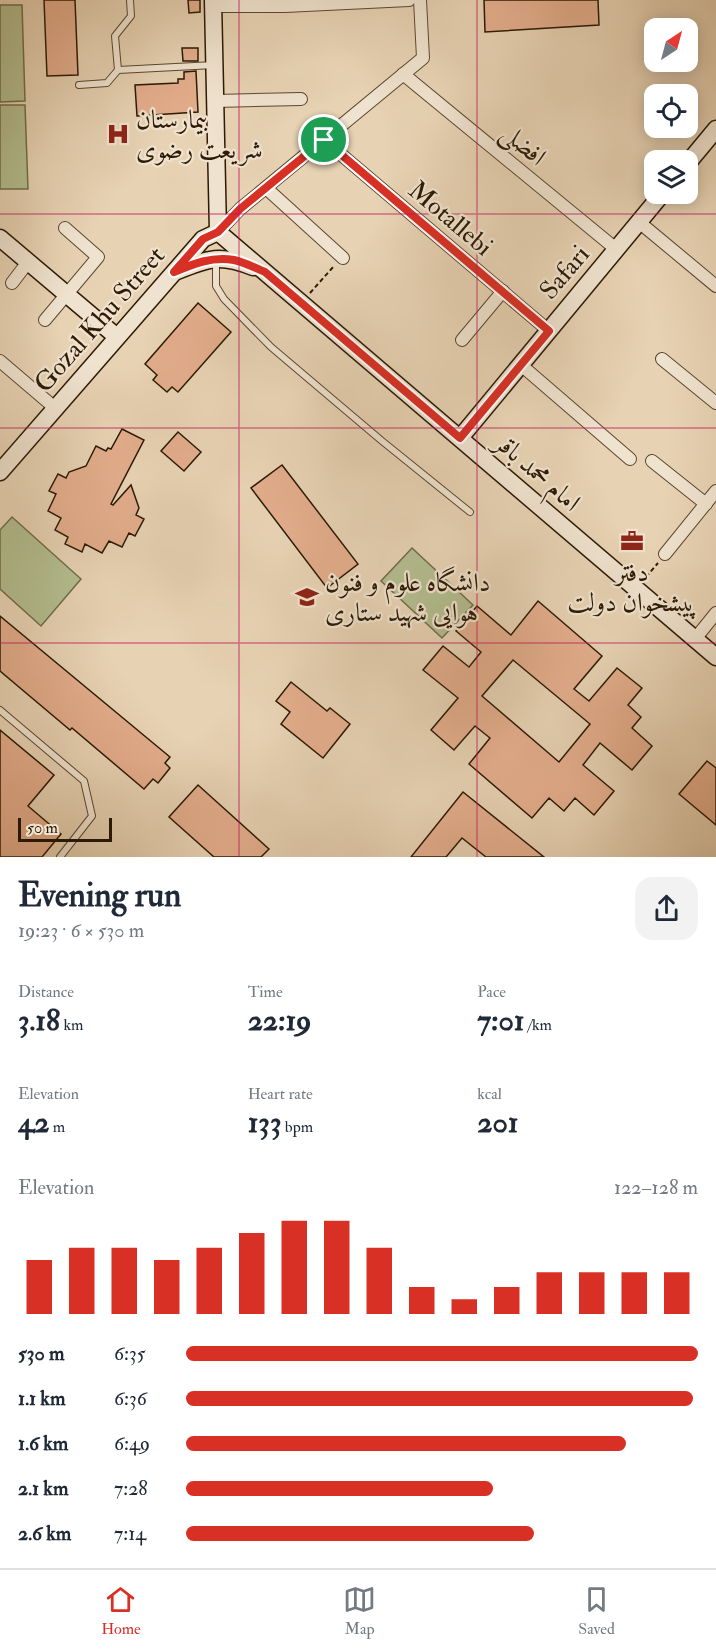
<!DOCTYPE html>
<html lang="en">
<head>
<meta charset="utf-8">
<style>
	:root { --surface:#fff; --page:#f2f2f3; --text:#1f2937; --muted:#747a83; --line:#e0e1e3; --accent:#d93025 }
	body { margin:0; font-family:"IM FELL Double Pica",Amiri,serif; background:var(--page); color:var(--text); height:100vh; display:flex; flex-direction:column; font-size:22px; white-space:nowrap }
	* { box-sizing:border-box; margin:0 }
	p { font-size:20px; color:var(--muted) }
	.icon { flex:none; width:33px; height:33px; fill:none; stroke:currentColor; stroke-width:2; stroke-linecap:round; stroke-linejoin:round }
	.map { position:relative; height:857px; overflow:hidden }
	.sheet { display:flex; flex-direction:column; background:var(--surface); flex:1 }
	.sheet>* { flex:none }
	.needle { width:39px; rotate:36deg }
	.buttons { position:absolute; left:644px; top:18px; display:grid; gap:12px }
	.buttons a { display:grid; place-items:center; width:54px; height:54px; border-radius:12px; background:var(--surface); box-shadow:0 3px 15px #0003; font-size:30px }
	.scale { position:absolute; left:18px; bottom:15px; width:94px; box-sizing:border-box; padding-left:6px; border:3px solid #2c1a05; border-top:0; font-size:16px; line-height:21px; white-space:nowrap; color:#2c1a05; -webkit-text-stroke:4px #efe2ce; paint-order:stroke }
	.pin { position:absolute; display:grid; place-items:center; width:51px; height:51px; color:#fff; margin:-26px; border:3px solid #fff; border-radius:50%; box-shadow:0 2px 6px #0007 }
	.round { display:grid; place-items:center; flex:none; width:63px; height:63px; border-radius:18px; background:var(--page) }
	.headline { display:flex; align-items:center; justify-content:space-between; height:102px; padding:0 18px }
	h1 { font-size:33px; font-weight:700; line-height:45px }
	.metrics { display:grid; grid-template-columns:repeat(3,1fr); gap:9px; height:102px; padding:6px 18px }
	.metrics div { display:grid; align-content:center }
	.metrics b { font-size:30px; font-weight:700 }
	.metrics small { font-size:16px; font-weight:400 }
	.metrics p { font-size:16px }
	.chart { height:168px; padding:12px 18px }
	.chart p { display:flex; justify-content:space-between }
	.chart svg { width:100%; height:108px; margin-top:6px; stroke:var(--accent); stroke-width:6 }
	ul { padding:0 18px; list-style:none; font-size:20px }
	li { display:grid; grid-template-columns:96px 72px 1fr; align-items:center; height:45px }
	li i { height:15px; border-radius:8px; background:var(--accent) }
	.tab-bar { display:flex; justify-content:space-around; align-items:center; height:84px; border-top:2px solid var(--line); background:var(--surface); font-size:16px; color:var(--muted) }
	.tab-bar a { display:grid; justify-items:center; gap:3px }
	.tab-bar .selected { color:var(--accent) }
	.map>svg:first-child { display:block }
	.green { fill:#b3bd8f; stroke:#706c4a; stroke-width:1.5 }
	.building { fill:#e3ad8c; stroke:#2c1a05; stroke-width:1.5; fill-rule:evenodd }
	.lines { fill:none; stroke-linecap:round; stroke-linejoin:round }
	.lane-casing { stroke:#5b4830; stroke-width:8 }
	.street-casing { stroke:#5b4830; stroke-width:14 }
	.secondary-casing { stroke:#2c1a05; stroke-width:19 }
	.path { stroke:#2c1a05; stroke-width:2; stroke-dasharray:4.5 3; stroke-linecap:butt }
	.lane { stroke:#efe2ce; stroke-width:6 }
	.street { stroke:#efe2ce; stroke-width:12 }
	.secondary { stroke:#efe2ce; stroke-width:16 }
	.route-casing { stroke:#fff; stroke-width:12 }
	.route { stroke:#d93025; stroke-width:8 }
	.grid { fill:none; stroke:#c2185b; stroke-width:1.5; stroke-opacity:0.55 }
	.labels { text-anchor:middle; stroke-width:4.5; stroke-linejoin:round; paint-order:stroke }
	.poi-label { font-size:26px; fill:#2c1a05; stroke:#efe2ce; text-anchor:start }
	.street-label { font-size:26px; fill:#2c1a05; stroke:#efe2ce }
</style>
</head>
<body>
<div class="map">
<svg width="716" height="857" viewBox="0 0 716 857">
	<rect width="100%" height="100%" fill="#e7d2b3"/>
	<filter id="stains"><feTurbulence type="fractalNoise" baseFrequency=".00333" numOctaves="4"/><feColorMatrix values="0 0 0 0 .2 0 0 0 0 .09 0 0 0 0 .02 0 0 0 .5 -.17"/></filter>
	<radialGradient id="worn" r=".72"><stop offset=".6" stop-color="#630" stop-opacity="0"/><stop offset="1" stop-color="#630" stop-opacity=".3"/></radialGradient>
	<g class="green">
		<polygon points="22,5 25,101 0,102 0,5"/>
		<polygon points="25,105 28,189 0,189 0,105"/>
		<polygon points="12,517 81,579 41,626 0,589 0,530"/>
		<polygon points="412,548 473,605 442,638 381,581"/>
	</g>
	<g class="building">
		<polygon points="44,0 75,0 78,75 47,76"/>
		<polygon points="188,0 200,0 200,12 189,13"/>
		<polygon points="484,0 598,0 599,25 485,32"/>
		<polygon points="182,48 198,48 198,61 183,61"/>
		<polygon points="196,71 198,112 137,116 135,85 178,83 178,79 184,79 184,72"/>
		<polygon points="198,303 231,332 178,392 172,387 167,392 153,380 157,375 145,364"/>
		<polygon points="122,429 144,440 111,504 113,505 131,485 139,508 136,515 144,519 135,536 129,533 122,547 109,541 102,553 85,544 82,552 65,544 68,537 55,530 61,518 48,511 56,494 49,491 58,474 66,478 69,472 86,466 96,446 106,451 108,448 111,449"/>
		<polygon points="178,432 201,452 184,471 161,451"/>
		<polygon points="282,465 358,564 327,588 251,488"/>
		<path d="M538 601 602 656 574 689 589 701 617 668 642 688 628 705 641 717 632 728 652 746 632 770 600 743 583 765 614 791 594 815 575 798 564 811 549 798 532 818 469 764 490 738 475 726 454 750 431 730 458 698 423 670 443 646 469 667 481 652 456 631 477 606 511 635ZM513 660 590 724 559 762 482 696Z"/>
		<polygon points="0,616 170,757 165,763 170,768 158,783 153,779 144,789 72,728 70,730 0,671"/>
		<polygon points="291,682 327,711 330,708 350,724 323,758 281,724 290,712 276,701"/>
		<polygon points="0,730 54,775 28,806 61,834 42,857 0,857"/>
		<polygon points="707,761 716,768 716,825 679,794"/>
		<polygon points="198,785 269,849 261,857 214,857 169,817"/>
		<polygon points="463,792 544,857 486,857 462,838 446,857 411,857"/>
	</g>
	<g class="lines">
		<g class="lane-casing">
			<g id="lane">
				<polyline points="118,70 115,36 131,16 130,0"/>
				<polyline points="79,85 107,83 118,70 214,65"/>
				<polyline points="216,259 216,286 224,299 271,347 382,441 470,512"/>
				<polyline points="0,710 84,781 92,816 60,857"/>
			</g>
		</g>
		<g class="street-casing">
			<g id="street">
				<polyline points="213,6 285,6 409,0"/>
				<polyline points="403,74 616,249"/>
				<polyline points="216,101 301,99"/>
				<polyline points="324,140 549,331"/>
				<polyline points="266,188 343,258"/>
				<polyline points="639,222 716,286"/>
				<polyline points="218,232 240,209 423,58 420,0"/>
				<polyline points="12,283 28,262"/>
				<polyline points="45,320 98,257 65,228"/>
				<polyline points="462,340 503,291"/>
				<polyline points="662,359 716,403"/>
				<polyline points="0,361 55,408"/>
				<polyline points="521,365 630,459"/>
				<polyline points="652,461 706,504"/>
				<polyline points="665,554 716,491"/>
				<polyline points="695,639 716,613"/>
			</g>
		</g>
		<g class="secondary-casing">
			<g id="secondary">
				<polyline points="213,0 218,232"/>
				<polyline points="687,164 716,129"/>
				<polyline points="218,232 716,657"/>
				<polyline points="0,238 117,337"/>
				<path d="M177 271C209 258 220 254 253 267"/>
				<polyline points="460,438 662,194"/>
				<polyline points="0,472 203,239 218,232"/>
			</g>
		</g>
		<g class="path">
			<polyline points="310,293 334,266"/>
			<polyline points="646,577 658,563"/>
		</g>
		<use href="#lane" class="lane"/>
		<use href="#street" class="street"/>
		<use href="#secondary" class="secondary"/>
	</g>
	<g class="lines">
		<g class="route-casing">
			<path id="route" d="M324 140 549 331 460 438 265 272C255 268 244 262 234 260 212 256 193 264 174 272L203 239 218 232 240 209Z"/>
		</g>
		<use href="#route" class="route"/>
	</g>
	<path class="grid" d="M239 0V857M477 0V857M0 214H716M0 428H716M0 643H716"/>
	<defs>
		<g id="hospital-bare" transform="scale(1.8)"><path d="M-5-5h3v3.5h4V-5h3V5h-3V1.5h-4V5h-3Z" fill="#8f2418" stroke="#efe2ce" stroke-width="2.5" paint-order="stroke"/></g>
		<g id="office-bare" transform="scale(1.8)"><path d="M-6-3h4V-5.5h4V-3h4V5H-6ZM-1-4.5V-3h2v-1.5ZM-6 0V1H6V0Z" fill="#8f2418" stroke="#efe2ce" stroke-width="2.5" paint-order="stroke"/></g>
		<g id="university-bare" transform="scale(1.8)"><path d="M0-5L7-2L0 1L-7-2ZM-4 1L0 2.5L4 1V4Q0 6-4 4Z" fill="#8f2418" stroke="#efe2ce" stroke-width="2.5" paint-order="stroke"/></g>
	</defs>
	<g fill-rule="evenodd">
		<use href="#hospital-bare" x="118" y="134"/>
		<use href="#office-bare" x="632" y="541"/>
		<use href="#university-bare" x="307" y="597"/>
	</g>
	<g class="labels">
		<g class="poi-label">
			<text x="136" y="128">بیمارستان<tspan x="136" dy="30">شریعت رضوی</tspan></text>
			<text x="632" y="581" text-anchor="middle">دفتر<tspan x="632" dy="30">پیشخوان دولت</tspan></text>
			<text x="325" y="591">دانشگاه علوم و فنون<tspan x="325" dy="30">هوایی شهید ستاری</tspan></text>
		</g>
		<g class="street-label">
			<text transform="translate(524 144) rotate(40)" y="9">افضلی</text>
			<text transform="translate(451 218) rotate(40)" y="9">Motallebi</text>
			<text transform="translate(564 272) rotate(-50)" y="9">Safari</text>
			<text transform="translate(99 319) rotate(-49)" y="9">Gozal Khu Street</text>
			<text transform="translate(538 472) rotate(41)" y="9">امام محمد باقر</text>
		</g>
	</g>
	<rect width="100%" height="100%" filter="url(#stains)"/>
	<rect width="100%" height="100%" fill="url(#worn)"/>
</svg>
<div class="buttons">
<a><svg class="needle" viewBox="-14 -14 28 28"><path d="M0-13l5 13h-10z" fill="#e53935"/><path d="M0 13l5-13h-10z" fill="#747a83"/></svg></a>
<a><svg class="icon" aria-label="locate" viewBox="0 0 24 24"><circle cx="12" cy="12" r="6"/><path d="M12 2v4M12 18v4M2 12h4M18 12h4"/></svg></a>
<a><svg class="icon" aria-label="layers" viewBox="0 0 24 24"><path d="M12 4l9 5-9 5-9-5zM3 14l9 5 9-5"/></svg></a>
</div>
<div class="scale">50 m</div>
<div class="pin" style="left:324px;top:140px;background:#1e9e55"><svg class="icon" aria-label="arrive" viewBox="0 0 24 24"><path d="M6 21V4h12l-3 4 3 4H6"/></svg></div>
</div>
<section class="sheet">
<div class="headline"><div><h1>Evening run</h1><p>19:23 · 6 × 530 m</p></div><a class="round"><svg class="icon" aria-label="share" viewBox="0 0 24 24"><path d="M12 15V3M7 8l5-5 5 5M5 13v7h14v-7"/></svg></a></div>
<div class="metrics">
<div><p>Distance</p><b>3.18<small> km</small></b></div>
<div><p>Time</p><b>22:19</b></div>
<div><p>Pace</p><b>7:01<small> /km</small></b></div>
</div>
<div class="metrics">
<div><p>Elevation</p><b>42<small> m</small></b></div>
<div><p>Heart rate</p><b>133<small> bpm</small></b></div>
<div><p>kcal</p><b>201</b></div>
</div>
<div class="chart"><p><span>Elevation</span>122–128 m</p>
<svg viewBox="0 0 160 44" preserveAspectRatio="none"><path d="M5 44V22M15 44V17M25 44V17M35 44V22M45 44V17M55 44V11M65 44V6M75 44V6M85 44V17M95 44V33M105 44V38M115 44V33M125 44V27M135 44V27M145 44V27M155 44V27"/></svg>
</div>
<ul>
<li><b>530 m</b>6:35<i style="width:100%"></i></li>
<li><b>1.1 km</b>6:36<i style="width:99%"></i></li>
<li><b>1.6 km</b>6:49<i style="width:86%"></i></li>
<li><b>2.1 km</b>7:28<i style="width:60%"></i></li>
<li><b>2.6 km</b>7:14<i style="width:68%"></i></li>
</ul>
</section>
<nav class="tab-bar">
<a class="selected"><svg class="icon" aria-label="home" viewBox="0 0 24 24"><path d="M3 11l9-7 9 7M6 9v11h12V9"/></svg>Home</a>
<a><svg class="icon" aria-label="map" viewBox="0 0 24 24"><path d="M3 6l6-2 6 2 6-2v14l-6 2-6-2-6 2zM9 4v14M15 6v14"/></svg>Map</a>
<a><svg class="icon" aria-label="saved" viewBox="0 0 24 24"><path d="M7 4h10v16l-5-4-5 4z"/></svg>Saved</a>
</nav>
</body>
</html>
